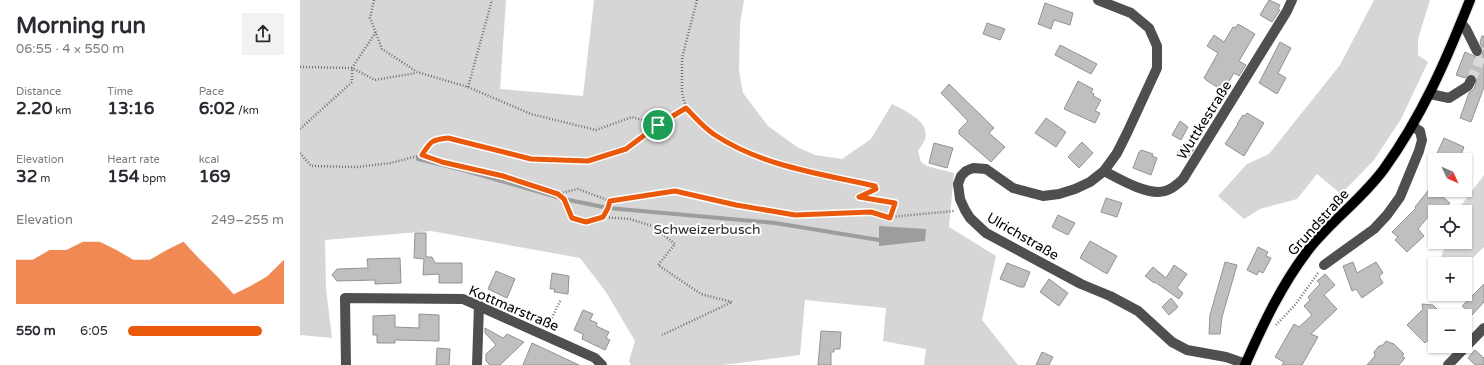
<!DOCTYPE html>
<html lang="en">
<head>
<meta charset="utf-8">
<style>
	:root { --surface:#fff; --page:#f2f2f3; --text:#2b2b33; --muted:#7c7c81; --accent:#ea580c }
	body { margin:0; font-family:"Varela Round",sans-serif; background:var(--page); color:var(--text); height:100vh; display:flex; flex-direction:column; font-size:15px; white-space:nowrap }
	* { box-sizing:border-box; margin:0 }
	p { font-size:13px; color:var(--muted) }
	.icon { flex:none; width:22px; height:22px; fill:none; stroke:currentColor; stroke-width:2; stroke-linecap:round; stroke-linejoin:round }
	.map { position:relative; flex:1; overflow:hidden }
	.drawer { display:flex; flex-direction:column; background:var(--surface); width:300px }
	.drawer>* { flex:none }
	.needle { width:26px; rotate:134deg }
	.tools { position:absolute; left:1128px; top:153px; display:grid; gap:8px }
	.tools a { display:grid; place-items:center; width:44px; height:44px; border-radius:0px; background:var(--surface); box-shadow:0 1px 3px #0004; font-size:20px }
	.pin { position:absolute; display:grid; place-items:center; width:34px; height:34px; color:#fff; margin:-17px; border:2px solid #fff; border-radius:50%; box-shadow:0 1px 4px #0007 }
	.round { display:grid; place-items:center; flex:none; width:42px; height:42px; border-radius:0px; background:var(--page) }
	.head { display:flex; align-items:center; justify-content:space-between; height:68px; padding:0 16px }
	h1 { font-size:22px; font-weight:700; line-height:30px }
	.metrics { display:grid; grid-template-columns:repeat(3,1fr); gap:6px; height:68px; padding:4px 16px }
	.metrics div { display:grid; align-content:center }
	.metrics b { font-size:17px; font-weight:700 }
	.metrics small { font-size:11px; font-weight:400 }
	.metrics p { font-size:11px }
	.chart { height:112px; padding:8px 16px }
	.chart p { display:flex; justify-content:space-between }
	.chart svg { width:100%; height:72px; margin-top:4px; fill:var(--accent); opacity:.7 }
	ul { padding:0 16px; list-style:none; font-size:13px }
	li { display:grid; grid-template-columns:64px 48px 1fr; align-items:center; height:30px }
	li i { height:10px; border-radius:5px; background:var(--accent) }
	main { display:flex; flex:1; min-height:0 }
	.map>svg:first-child { display:block }
	.green { fill:#d6d6d6 }
	.water { fill:#9d9d9d }
	.lines { fill:none; stroke-linecap:round; stroke-linejoin:round }
	.stream { stroke:#9d9d9d; stroke-width:4 }
	.building { fill:#bfbfbf; stroke:#939393 }
	.minor-tunnel { stroke:#d9d9d9; stroke-width:10; stroke-dasharray:10 5; stroke-linecap:butt }
	.major-casing { stroke:#dbdbdb; stroke-width:12 }
	.path { stroke:#717171; stroke-width:2.5; stroke-dasharray:1 2; stroke-linecap:butt }
	.minor { stroke:#4f4f4f; stroke-width:10 }
	.major { stroke:#000; stroke-width:10 }
	.route-casing { stroke:#fff; stroke-width:8 }
	.route { stroke:#ea580c; stroke-width:5 }
	.labels { text-anchor:middle; stroke-width:4; stroke-linejoin:round; paint-order:stroke }
	.street-label { font-size:14px; fill:#000; stroke:#fff }
	.park-label { font-size:14px; fill:#2d2d2d; stroke:#fff }
</style>
</head>
<body>
<main>
<section class="drawer">
<div class="head"><div><h1>Morning run</h1><p>06:55 · 4 × 550 m</p></div><a class="round"><svg class="icon" aria-label="share" viewBox="0 0 24 24"><path d="M12 15V3M7 8l5-5 5 5M5 13v7h14v-7"/></svg></a></div>
<div class="metrics">
<div><p>Distance</p><b>2.20<small> km</small></b></div>
<div><p>Time</p><b>13:16</b></div>
<div><p>Pace</p><b>6:02<small> /km</small></b></div>
</div>
<div class="metrics">
<div><p>Elevation</p><b>32<small> m</small></b></div>
<div><p>Heart rate</p><b>154<small> bpm</small></b></div>
<div><p>kcal</p><b>169</b></div>
</div>
<div class="chart"><p><span>Elevation</span>249–255 m</p>
<svg viewBox="0 0 160 44" preserveAspectRatio="none"><path d="M0 44V17L10 17L20 11L30 11L40 6L50 6L60 11L70 17L80 17L90 11L100 6L110 17L120 27L130 38L140 33L150 27L160 17V44z"/></svg>
</div>
<ul>
<li><b>550 m</b>6:05<i style="width:86%"></i></li>
</ul>
</section>
<div class="map">
<svg width="1184" height="365" viewBox="0 0 1184 365">
	<rect width="100%" height="100%" fill="#fff"/>
	<g class="green">
		<path d="M0 0H206L200 89 283 96 294 0H444L440 24 439 71 443 93 468 126 497 147 515 155 542 159 571 139 592 104C605 111 630 121 625 139 624 143 620 147 618 151L621 162 627 166 654 173 649 227 696 256 682 320 718 365H624L626 349 583 341 586 308 505 300 500 355 423 365H331L329 361 335 341 306 292 280 258 131 231 25 240 26 289 32 338 0 335Z"/>
		<polygon points="1074,0 1130,0 1118,39 1118,55 1128,62 1101,119 1074,160 1041,194 1017,174 997,199 960,209 944,219 918,196 947,164 969,154 1040,65"/>
		<polygon points="1184,175 1184,247 1165,265 1165,264 1138,264 1147,242 1165,242 1165,212 1156,212"/>
	</g>
	<polygon class="water" points="579,226 626,229 625,241 579,246"/>
	<g class="lines">
		<polyline class="stream" points="118,159 163,170 264,199 308,208 475,223 579,240"/>
	</g>
	<g class="building">
		<polygon points="969,0 980,5 978,9 980,10 972,22 960,15"/>
		<polygon points="745,3 773,13 770,25 754,20 751,29 738,24"/>
		<polygon points="687,23 705,29 700,40 683,34"/>
		<polygon points="938,24 955,34 939,61 946,65 939,76 934,73 927,85 923,83 920,89 906,80 906,79 904,78 918,53 907,46 914,35 924,42 933,27 935,28"/>
		<polygon points="1182,36 1184,36 1184,87 1171,122 1160,118 1169,93 1174,89 1177,79 1174,74 1168,74 1165,78 1156,75 1165,52 1176,57 1182,55 1183,51 1180,42"/>
		<polygon points="980,42 991,48 978,73 986,78 977,94 959,83"/>
		<polygon points="760,45 797,64 791,74 755,55"/>
		<polygon points="778,81 793,89 791,92 794,94 793,96 801,100 795,111 800,113 795,123 764,109"/>
		<polygon points="649,84 694,128 689,133 705,147 691,162 659,134 659,130 668,121 641,93"/>
		<polygon points="947,113 964,123 944,156 925,144 938,124 937,124 943,115 945,116"/>
		<polygon points="746,118 766,132 756,147 735,133"/>
		<polygon points="880,121 888,127 881,140 872,135"/>
		<polygon points="1144,138 1164,147 1159,160 1134,160"/>
		<polygon points="782,142 793,153 779,168 768,157"/>
		<polygon points="884,142 894,149 887,159 877,153"/>
		<polygon points="634,143 653,148 647,168 629,163"/>
		<polygon points="841,150 853,154 852,156 857,158 851,175 833,168 839,152 840,152"/>
		<polygon points="1131,187 1150,203 1142,212 1132,212 1118,229 1124,236 1107,252 1095,240 1098,237 1092,232 1116,208 1115,207"/>
		<polygon points="806,198 822,203 817,217 801,212"/>
		<polygon points="758,215 775,223 768,235 752,227"/>
		<polygon points="115,233 126,233 126,257 132,257 135,263 162,263 162,283 139,283 139,274 123,275 124,259 114,258"/>
		<polygon points="790,241 817,256 807,274 780,258"/>
		<polygon points="958,247 968,252 966,256 971,258 963,273 959,271 957,275 947,270"/>
		<polygon points="100,258 101,283 75,284 75,280 37,281 32,275 37,269 68,268 67,259"/>
		<polygon points="925,262 937,265 922,317 920,334 909,334 910,315"/>
		<polygon points="1053,262 1057,273 1076,262 1083,273 1079,276 1083,283 1062,298 1056,289 1052,291 1043,266"/>
		<polygon points="707,263 730,272 724,287 720,287 700,279"/>
		<polygon points="874,265 887,274 877,288 883,293 879,299 855,282 854,283 845,276 853,267 866,278"/>
		<polygon points="196,271 215,279 207,298 188,289"/>
		<polygon points="252,273 269,276 268,294 254,292 255,289 250,289"/>
		<polygon points="1025,274 1035,285 1024,295 1037,309 1011,334 1018,337 1002,365 982,365 984,362 975,357 994,324 999,327 1012,315 1004,306 1010,300 1008,297 1020,284 1017,281"/>
		<polygon points="749,279 768,293 759,306 740,292"/>
		<polygon points="1184,284 1184,302 1172,315 1162,306"/>
		<polygon points="871,298 878,307 869,315 862,307"/>
		<polygon points="1122,304 1133,305 1144,316 1135,316 1135,334 1125,343 1107,325 1123,309"/>
		<polygon points="283,310 293,314 290,320 297,323 296,326 309,332 306,338 310,340 305,350 282,339 283,334 274,330"/>
		<polygon points="119,314 139,315 139,341 95,340 95,343 77,343 77,335 73,335 73,316 95,315 95,327 119,328"/>
		<polygon points="185,328 203,338 207,334 224,342 200,365 190,365 186,361 186,354 196,345 185,333"/>
		<polygon points="521,331 541,332 540,349 534,349 534,352 531,352 531,365 518,365"/>
		<polygon points="1086,341 1094,344 1104,354 1102,356 1105,358 1099,365 1067,365 1075,356 1074,352 1079,346 1083,345"/>
		<polygon points="232,343 279,365 223,365"/>
		<polygon points="137,348 150,349 149,365 136,365"/>
		<polygon points="1175,350 1184,358 1184,365 1175,365 1168,358"/>
		<polygon points="742,352 753,357 749,365 736,365"/>
	</g>
	<g class="lines">
		<polyline class="minor-tunnel" points="1171,80 1183,53 1177,51"/>
		<g class="major-casing">
			<path id="major" d="M945 365C963 324 982 284 1009 249 1032 220 1062 199 1084 169 1122 116 1146 61 1170 0"/>
		</g>
		<g class="path">
			<polyline points="74,0 70,18 82,49 117,72 168,87 231,114 296,130 332,117 358,125 386,108"/>
			<polyline points="397,0 382,58 382,93 386,108 414,135 453,155 508,172 575,186 576,189 559,197 595,203 590,217"/>
			<polyline points="0,67 52,68 75,80 116,73"/>
			<polyline points="168,87 192,0"/>
			<path d="M358 125 326 149 288 161 231 159 148 138C131 140 131 141 122 155L142 162 203 176 257 194 264 199 272 218 286 222 303 217 308 208 310 201 375 191 435 205 495 215 571 212 590 217 654 211"/>
			<polyline points="0,129 52,82 52,68 76,32"/>
			<polyline points="0,153 11,166 57,167 91,163 122,155"/>
			<polyline points="257,194 278,189 310,201"/>
			<polyline points="303,217 330,219 352,226 375,244 358,265 401,294 432,302 362,335"/>
			<polyline points="976,325 995,305 1018,273"/>
			<polyline points="248,326 261,299"/>
		</g>
		<g class="minor">
			<polyline points="798,0 831,13 849,28 857,46 857,68 827,133 817,153 804,171 790,182 775,189 759,194 743,196 713,188 686,169 673,168 666,171 661,176 658,184 660,199 665,210 670,218 686,233 781,284 810,296 838,311 872,342 887,350 926,357 946,364"/>
			<polyline points="1161,23 1166,29 1177,51"/>
			<polyline points="1130,94 1149,98 1168,86 1171,80"/>
			<path d="M804 171C819 179 848 196 865 191 872 189 878 184 883 179L987 11 992 0"/>
			<polyline points="1024,265 1074,229 1087,215 1100,197 1119,151 1122,140 1120,131 1112,126"/>
			<polyline points="46,365 45,298 163,299 295,358 302,365"/>
			<polyline points="177,365 179,305"/>
			<polyline points="1148,365 1184,328"/>
		</g>
		<use href="#major" class="major"/>
	</g>
	<g class="lines">
		<g class="route-casing">
			<path id="route" d="M386 108C395 117 404 128 415 135 462 166 521 174 575 186L576 189 559 197 595 203 590 218 571 212 495 215 436 205 375 191 310 201 308 208 303 217 286 222 272 218 264 199 258 194 203 176 142 162 122 155C131 141 131 140 148 138L231 159 288 161 326 149 358 125Z"/>
		</g>
		<use href="#route" class="route"/>
	</g>
	<g class="labels">
		<g class="street-label">
			<text transform="translate(904 120) rotate(-58)" y="5">Wuttkestraße</text>
			<text transform="translate(1018 222) rotate(-48)" y="5">Grundstraße</text>
			<text transform="translate(723 236) rotate(30)" y="5">Ulrichstraße</text>
			<text transform="translate(214 308) rotate(23)" y="5">Kottmarstraße</text>
		</g>
		<g class="park-label">
			<text x="407" y="234">Schweizerbusch</text>
		</g>
	</g>
</svg>
<div class="tools">
<a><svg class="needle" viewBox="-14 -14 28 28"><path d="M0-13l5 13h-10z" fill="#e53935"/><path d="M0 13l5-13h-10z" fill="#7c7c81"/></svg></a>
<a><svg class="icon" aria-label="locate" viewBox="0 0 24 24"><circle cx="12" cy="12" r="6"/><path d="M12 2v4M12 18v4M2 12h4M18 12h4"/></svg></a>
<a>+</a>
<a>−</a>
</div>
<div class="pin" style="left:358px;top:125px;background:#1e9e55"><svg class="icon" aria-label="arrive" viewBox="0 0 24 24"><path d="M6 21V4h12l-3 4 3 4H6"/></svg></div>
</div>
</main>
</body>
</html>
